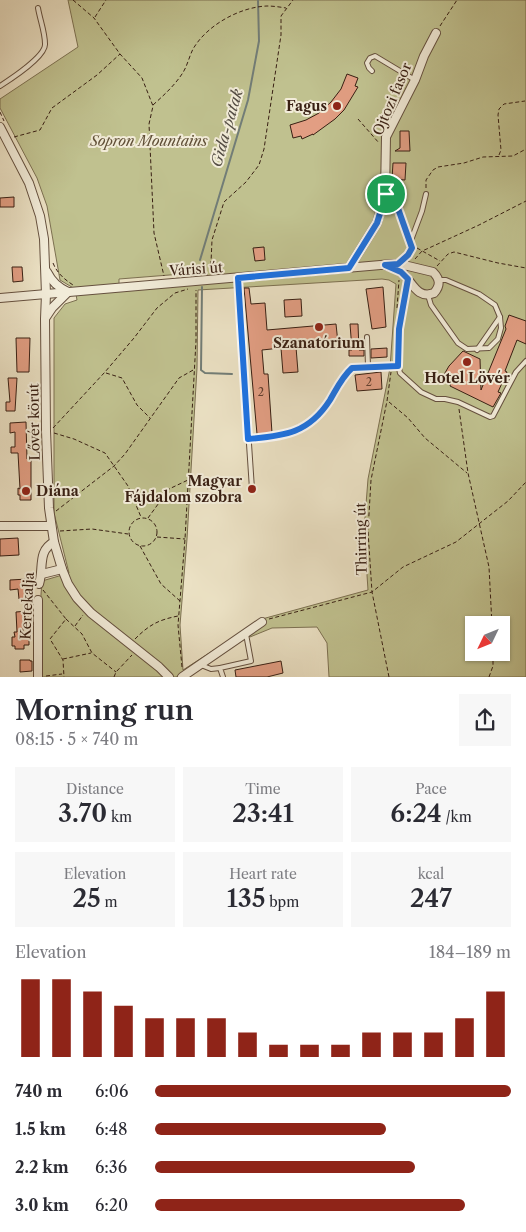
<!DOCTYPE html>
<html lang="en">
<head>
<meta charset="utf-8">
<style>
	:root { --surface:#fff; --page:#f7f7f7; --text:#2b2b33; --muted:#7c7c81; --accent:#8f2418 }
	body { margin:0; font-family:"Libre Caslon Text",serif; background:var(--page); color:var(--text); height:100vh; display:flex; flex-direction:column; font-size:19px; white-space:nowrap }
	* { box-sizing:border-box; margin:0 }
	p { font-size:16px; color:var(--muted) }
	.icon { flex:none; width:28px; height:28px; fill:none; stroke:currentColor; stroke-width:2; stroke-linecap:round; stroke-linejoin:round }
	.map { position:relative; height:677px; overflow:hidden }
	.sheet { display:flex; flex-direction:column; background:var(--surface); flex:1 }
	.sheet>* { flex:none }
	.needle { width:32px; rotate:227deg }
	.tools { position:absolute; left:465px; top:616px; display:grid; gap:10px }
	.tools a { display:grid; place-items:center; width:45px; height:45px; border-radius:0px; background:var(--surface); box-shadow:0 1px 4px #0004; font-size:25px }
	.pin { position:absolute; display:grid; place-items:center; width:42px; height:42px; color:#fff; margin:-21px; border:2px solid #fff; border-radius:50%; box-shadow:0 1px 5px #0007 }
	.round { display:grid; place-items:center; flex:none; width:52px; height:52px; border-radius:0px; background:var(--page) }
	.headline { display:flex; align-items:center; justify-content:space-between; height:85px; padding:0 15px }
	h1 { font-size:28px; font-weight:600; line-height:38px }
	.figures { display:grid; grid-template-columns:repeat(3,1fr); gap:8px; height:85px; padding:5px 15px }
	.figures div { display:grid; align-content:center; border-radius:0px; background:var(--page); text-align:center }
	.figures b { font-size:25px; font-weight:600 }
	.figures small { font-size:14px; font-weight:400 }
	.figures p { font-size:14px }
	.chart { height:140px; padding:10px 15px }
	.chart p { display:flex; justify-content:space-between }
	.chart svg { width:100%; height:90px; margin-top:5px; stroke:var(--accent); stroke-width:6 }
	ul { padding:0 15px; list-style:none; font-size:16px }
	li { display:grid; grid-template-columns:80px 60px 1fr; align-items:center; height:38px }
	li i { height:12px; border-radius:6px; background:var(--accent) }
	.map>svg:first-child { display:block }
	.green { fill:#c0c18f; stroke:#7c7051; fill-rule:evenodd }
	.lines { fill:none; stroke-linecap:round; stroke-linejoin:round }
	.stream { stroke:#727d77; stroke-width:2 }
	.building { fill:#e29e83; stroke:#381f13 }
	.lane-casing { stroke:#65503f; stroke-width:6 }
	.street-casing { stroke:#65503f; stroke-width:10 }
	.path { stroke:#381f13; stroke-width:1; stroke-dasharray:4 2.5; stroke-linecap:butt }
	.lane { stroke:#f2ecd9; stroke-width:4 }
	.street { stroke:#f2ecd9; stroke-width:8 }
	.route-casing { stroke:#fff; stroke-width:10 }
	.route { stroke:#1a73e8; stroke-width:6 }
	.poi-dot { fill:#8f2418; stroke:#f2ecd9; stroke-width:2 }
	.labels { text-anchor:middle; stroke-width:4; stroke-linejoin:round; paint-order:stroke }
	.number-label { font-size:11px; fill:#623f2f }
	.street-label { font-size:14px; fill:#381f13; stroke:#f2ecd9 }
	.poi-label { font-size:14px; font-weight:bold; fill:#381f13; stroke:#f2ecd9; text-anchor:end }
	.park-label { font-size:14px; font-style:italic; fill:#615038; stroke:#f2ecd9 }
	.water-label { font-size:15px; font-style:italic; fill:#554e45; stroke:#f2ecd9 }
</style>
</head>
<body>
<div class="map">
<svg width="526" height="677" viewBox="0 0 526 677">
	<rect width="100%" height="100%" fill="#ebe1c4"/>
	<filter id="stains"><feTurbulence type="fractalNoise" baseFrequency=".004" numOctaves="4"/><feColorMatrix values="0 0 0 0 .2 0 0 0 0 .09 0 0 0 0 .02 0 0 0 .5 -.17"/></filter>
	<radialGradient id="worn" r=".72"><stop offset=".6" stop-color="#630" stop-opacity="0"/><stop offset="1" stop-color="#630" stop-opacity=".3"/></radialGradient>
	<path class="green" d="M68 0H526V677H329L327 643 317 627 272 628 250 637 245 631 176 677H41L40 608 42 581 69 573 54 513V318L65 304 77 300 75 289 60 280 47 206 37 178 0 108V99L78 47ZM207 272 208 279 119 286V279ZM382 279 389 280 396 284 390 368 368 479 364 530 368 590 262 619 183 670 180 625 187 539 197 368 198 290ZM474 625H501V652H474Z"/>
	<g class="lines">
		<g class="stream">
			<polyline points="200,260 248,100 259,41 258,0"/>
			<polyline points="202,287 201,370 205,373 232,374"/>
		</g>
	</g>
	<g class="building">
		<polygon points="347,74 358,78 355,86 358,87 344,110 335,119 313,135 313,134 302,139 301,136 293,138 290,125 306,120 319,113 331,102 341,89"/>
		<polygon points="400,131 409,131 410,151 395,151 400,148"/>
		<polygon points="393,163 406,163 405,180 392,179"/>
		<polygon points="14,197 14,207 0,207 0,198"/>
		<polygon points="264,247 265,260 255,261 253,248"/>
		<polygon points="12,267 22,267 23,281 13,282"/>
		<polygon points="383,287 386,327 372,329 366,289"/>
		<polygon points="244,288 249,288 251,304 265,303 267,330 336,324 338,343 296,347 298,372 283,373 281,348 262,350 264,374 268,374 272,433 257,434"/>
		<polygon points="301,299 302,316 285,317 284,300"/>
		<polygon points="509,315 526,321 526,344 517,340 505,371 507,372 498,392 501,393 493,407 450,386 451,383 442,378 449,366 463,351 480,359 481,390 506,329 505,326"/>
		<polygon points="350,324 358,324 359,350 364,350 364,356 349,356 349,350 352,350"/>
		<polygon points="16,338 30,338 29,372 17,372"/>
		<polygon points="387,348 387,357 371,358 371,349"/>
		<polygon points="381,372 382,389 357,391 355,375"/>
		<polygon points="8,378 17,378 15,411 6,411 6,402 10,402"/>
		<polygon points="26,422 27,459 31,459 31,500 20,500 20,495 18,495 18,488 20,489 18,453 11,453 11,447 15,447 15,432 10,433 10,423"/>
		<polygon points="18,538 19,555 0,556 0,539"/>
		<polygon points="28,579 29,599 19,599 18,589 10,590 10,580"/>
		<polygon points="28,611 28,622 23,623 23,637 29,636 29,645 24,645 24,649 15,649 15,646 12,646 12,637 15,637 14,632 17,632 16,612"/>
		<polygon points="20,660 30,660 30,661 32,661 32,671 20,672"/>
		<polygon points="281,661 283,673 267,677 236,677 235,670"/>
	</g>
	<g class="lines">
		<g class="lane-casing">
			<g id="lane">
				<polyline points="372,71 369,68 367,63 370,58 375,56 415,80"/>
				<path d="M0 86C11 79 46 56 45 44 45 32 40 20 38 8"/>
				<polyline points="385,194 395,200 411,245 411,251 399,264"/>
				<polyline points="410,243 422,211 426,194"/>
				<polyline points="238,278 252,489"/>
				<polyline points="408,279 399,329 398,364 400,373 421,392 436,399 445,399 458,402 490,417 493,416 516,372 526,361"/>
				<polyline points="428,295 431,305 458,343 467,349 489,348 498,339 501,328 500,317 495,305 479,294 446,280 439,280"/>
				<polyline points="367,337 368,366"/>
				<polyline points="477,350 500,317"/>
				<polyline points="248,439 283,436 311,421 324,409 344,375 352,368 398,367"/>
				<polyline points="201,665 211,669 220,668"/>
				<polyline points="223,677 220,668 251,661 246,634"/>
			</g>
		</g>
		<g class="street-casing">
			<g id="street">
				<polyline points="0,127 29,183 40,216 44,239 46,294 45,319 46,431 49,508 54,542 62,569 68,584 77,598 91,613 159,667 169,677"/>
				<polyline points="349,268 377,223 385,194 386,137 415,80 424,56 436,33"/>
				<path d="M47 272C52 282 58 287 68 292"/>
				<path d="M0 298 392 264 408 266 433 272C440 279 441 285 434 293 416 300 412 280 400 271 395 268 390 266 385 265"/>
				<polyline points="46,317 52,308 68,292"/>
				<polyline points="0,526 51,526"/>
				<polyline points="42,574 62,569"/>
				<path d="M39 584C44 568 37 551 54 542"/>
				<polyline points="38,600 38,677"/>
				<polyline points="182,677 262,622"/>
			</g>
		</g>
		<g class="path">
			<polyline points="73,0 94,18 120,54 142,78 153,106 149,124 154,233 164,276"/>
			<polyline points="95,17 106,0"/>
			<polyline points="440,26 457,0"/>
			<path d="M153 105C164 95 174 86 182 74 187 67 189 57 193 49 207 25 240 7 267 6 273 6 280 7 286 8"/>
			<polyline points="0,112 4,121"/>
			<polyline points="358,119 379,143"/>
			<polyline points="14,137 40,130 52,108 97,75 120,54"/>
			<polyline points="499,155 501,150 498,115 499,109 504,104 525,101"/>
			<polyline points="426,188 426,180 433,170 438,167 464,163 483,157 513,156 526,149"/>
			<polyline points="417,248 440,261"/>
			<polyline points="415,259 422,251 429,248 479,225 526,201"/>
			<path d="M53 263C57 273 64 279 73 285"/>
			<polyline points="437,266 448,254 454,252 498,263 526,268"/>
			<polyline points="214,271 211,263 212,240 224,202 246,182 259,165 264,149 281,35 281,16 293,0"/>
			<polyline points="397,308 399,280"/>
			<polyline points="106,373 122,378 137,405 150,418"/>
			<polyline points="389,402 408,418 425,438 467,473"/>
			<polyline points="459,409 468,473 489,567 492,625"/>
			<polyline points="53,428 105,372 134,338 157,308 175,293 188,289"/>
			<polyline points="54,433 74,439 105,453 128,486 141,517"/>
			<polyline points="56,511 114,466 125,454 179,378 195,369"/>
			<polyline points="148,518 169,489 188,480"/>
			<circle cx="143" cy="532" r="14"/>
			<polyline points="60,531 92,529 128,534"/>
			<polyline points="157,537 185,539"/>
			<polyline points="140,546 161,584 180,601"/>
			<polyline points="43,590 66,619 50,639 63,660 64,677"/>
			<polyline points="66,619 82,634 92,653 116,672"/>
			<polyline points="269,619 372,592 403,567 456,542 508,501 526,482"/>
			<polyline points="75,626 83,615"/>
			<path d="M135 639C149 625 158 620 178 616"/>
			<polyline points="63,659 91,653"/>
			<polyline points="182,667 178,625 185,539 196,341 196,290"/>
			<polyline points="46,676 62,674"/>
			<polyline points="114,677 116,672 132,655"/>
			<polyline points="389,677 372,592 368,531 371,480 387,401 391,372"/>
			<polyline points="489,677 493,666 493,652"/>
		</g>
		<use href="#lane" class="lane"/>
		<use href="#street" class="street"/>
	</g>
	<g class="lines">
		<g class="route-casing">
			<path id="route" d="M386 194 395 200 412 248 408 255 398 264 385 265 401 272 408 279 399 329 398 366 352 368C342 377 337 388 330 400 309 433 285 436 248 439L238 278 349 268 377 223Z"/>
		</g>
		<use href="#route" class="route"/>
	</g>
	<g class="poi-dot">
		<circle cx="337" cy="106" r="5"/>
		<circle cx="319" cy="327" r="5"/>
		<circle cx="467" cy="362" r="5"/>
		<circle cx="252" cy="489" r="5"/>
		<circle cx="26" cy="491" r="5"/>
	</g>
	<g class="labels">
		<g class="number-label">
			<text x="369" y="386">2</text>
			<text x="261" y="396">2</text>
		</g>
		<g class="street-label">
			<text transform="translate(392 99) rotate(-67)" y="5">Ojtozi fasor</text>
			<text transform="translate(196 269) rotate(-4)" y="5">Várisi út</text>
			<text transform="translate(34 422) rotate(-91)" y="5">Lővér körút</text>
			<text transform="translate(361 539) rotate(-91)" y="5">Thirring út</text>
			<text transform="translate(27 606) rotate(-87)" y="5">Kertekalja</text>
		</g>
		<g class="poi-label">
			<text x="327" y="111">Fagus</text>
			<text x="319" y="348" text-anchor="middle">Szanatórium</text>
			<text x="467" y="383" text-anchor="middle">Hotel Lövér</text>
			<text x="242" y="486">Magyar<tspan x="242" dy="16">Fájdalom szobra</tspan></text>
			<text x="36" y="496" text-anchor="start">Diána</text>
		</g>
		<g class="park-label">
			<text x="149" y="146">Sopron Mountains</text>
		</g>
		<g class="water-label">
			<text transform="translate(227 128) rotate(-74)" y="5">Gida-patak</text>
		</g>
	</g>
	<rect width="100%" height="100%" filter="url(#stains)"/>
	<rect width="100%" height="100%" fill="url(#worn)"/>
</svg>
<div class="tools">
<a><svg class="needle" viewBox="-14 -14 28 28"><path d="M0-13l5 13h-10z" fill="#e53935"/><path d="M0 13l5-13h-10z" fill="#7c7c81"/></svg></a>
</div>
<div class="pin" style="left:386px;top:194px;background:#1e9e55"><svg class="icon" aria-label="arrive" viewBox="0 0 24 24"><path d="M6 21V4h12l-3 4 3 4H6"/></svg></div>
</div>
<section class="sheet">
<div class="headline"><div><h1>Morning run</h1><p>08:15 · 5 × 740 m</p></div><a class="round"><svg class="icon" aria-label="share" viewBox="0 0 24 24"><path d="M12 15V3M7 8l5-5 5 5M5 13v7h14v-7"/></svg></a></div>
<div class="figures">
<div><p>Distance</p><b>3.70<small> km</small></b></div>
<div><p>Time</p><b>23:41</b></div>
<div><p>Pace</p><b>6:24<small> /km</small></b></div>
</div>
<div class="figures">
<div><p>Elevation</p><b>25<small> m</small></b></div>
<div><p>Heart rate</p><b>135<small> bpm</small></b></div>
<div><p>kcal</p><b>247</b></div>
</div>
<div class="chart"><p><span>Elevation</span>184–189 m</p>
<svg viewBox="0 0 160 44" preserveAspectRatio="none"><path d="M5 44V6M15 44V6M25 44V12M35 44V19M45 44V25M55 44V25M65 44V25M75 44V32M85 44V38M95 44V38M105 44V38M115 44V32M125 44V32M135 44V32M145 44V25M155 44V12"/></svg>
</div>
<ul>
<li><b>740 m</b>6:06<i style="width:100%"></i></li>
<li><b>1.5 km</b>6:48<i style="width:65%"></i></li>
<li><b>2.2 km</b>6:36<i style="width:73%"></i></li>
<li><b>3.0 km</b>6:20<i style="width:87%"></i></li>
</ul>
</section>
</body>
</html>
